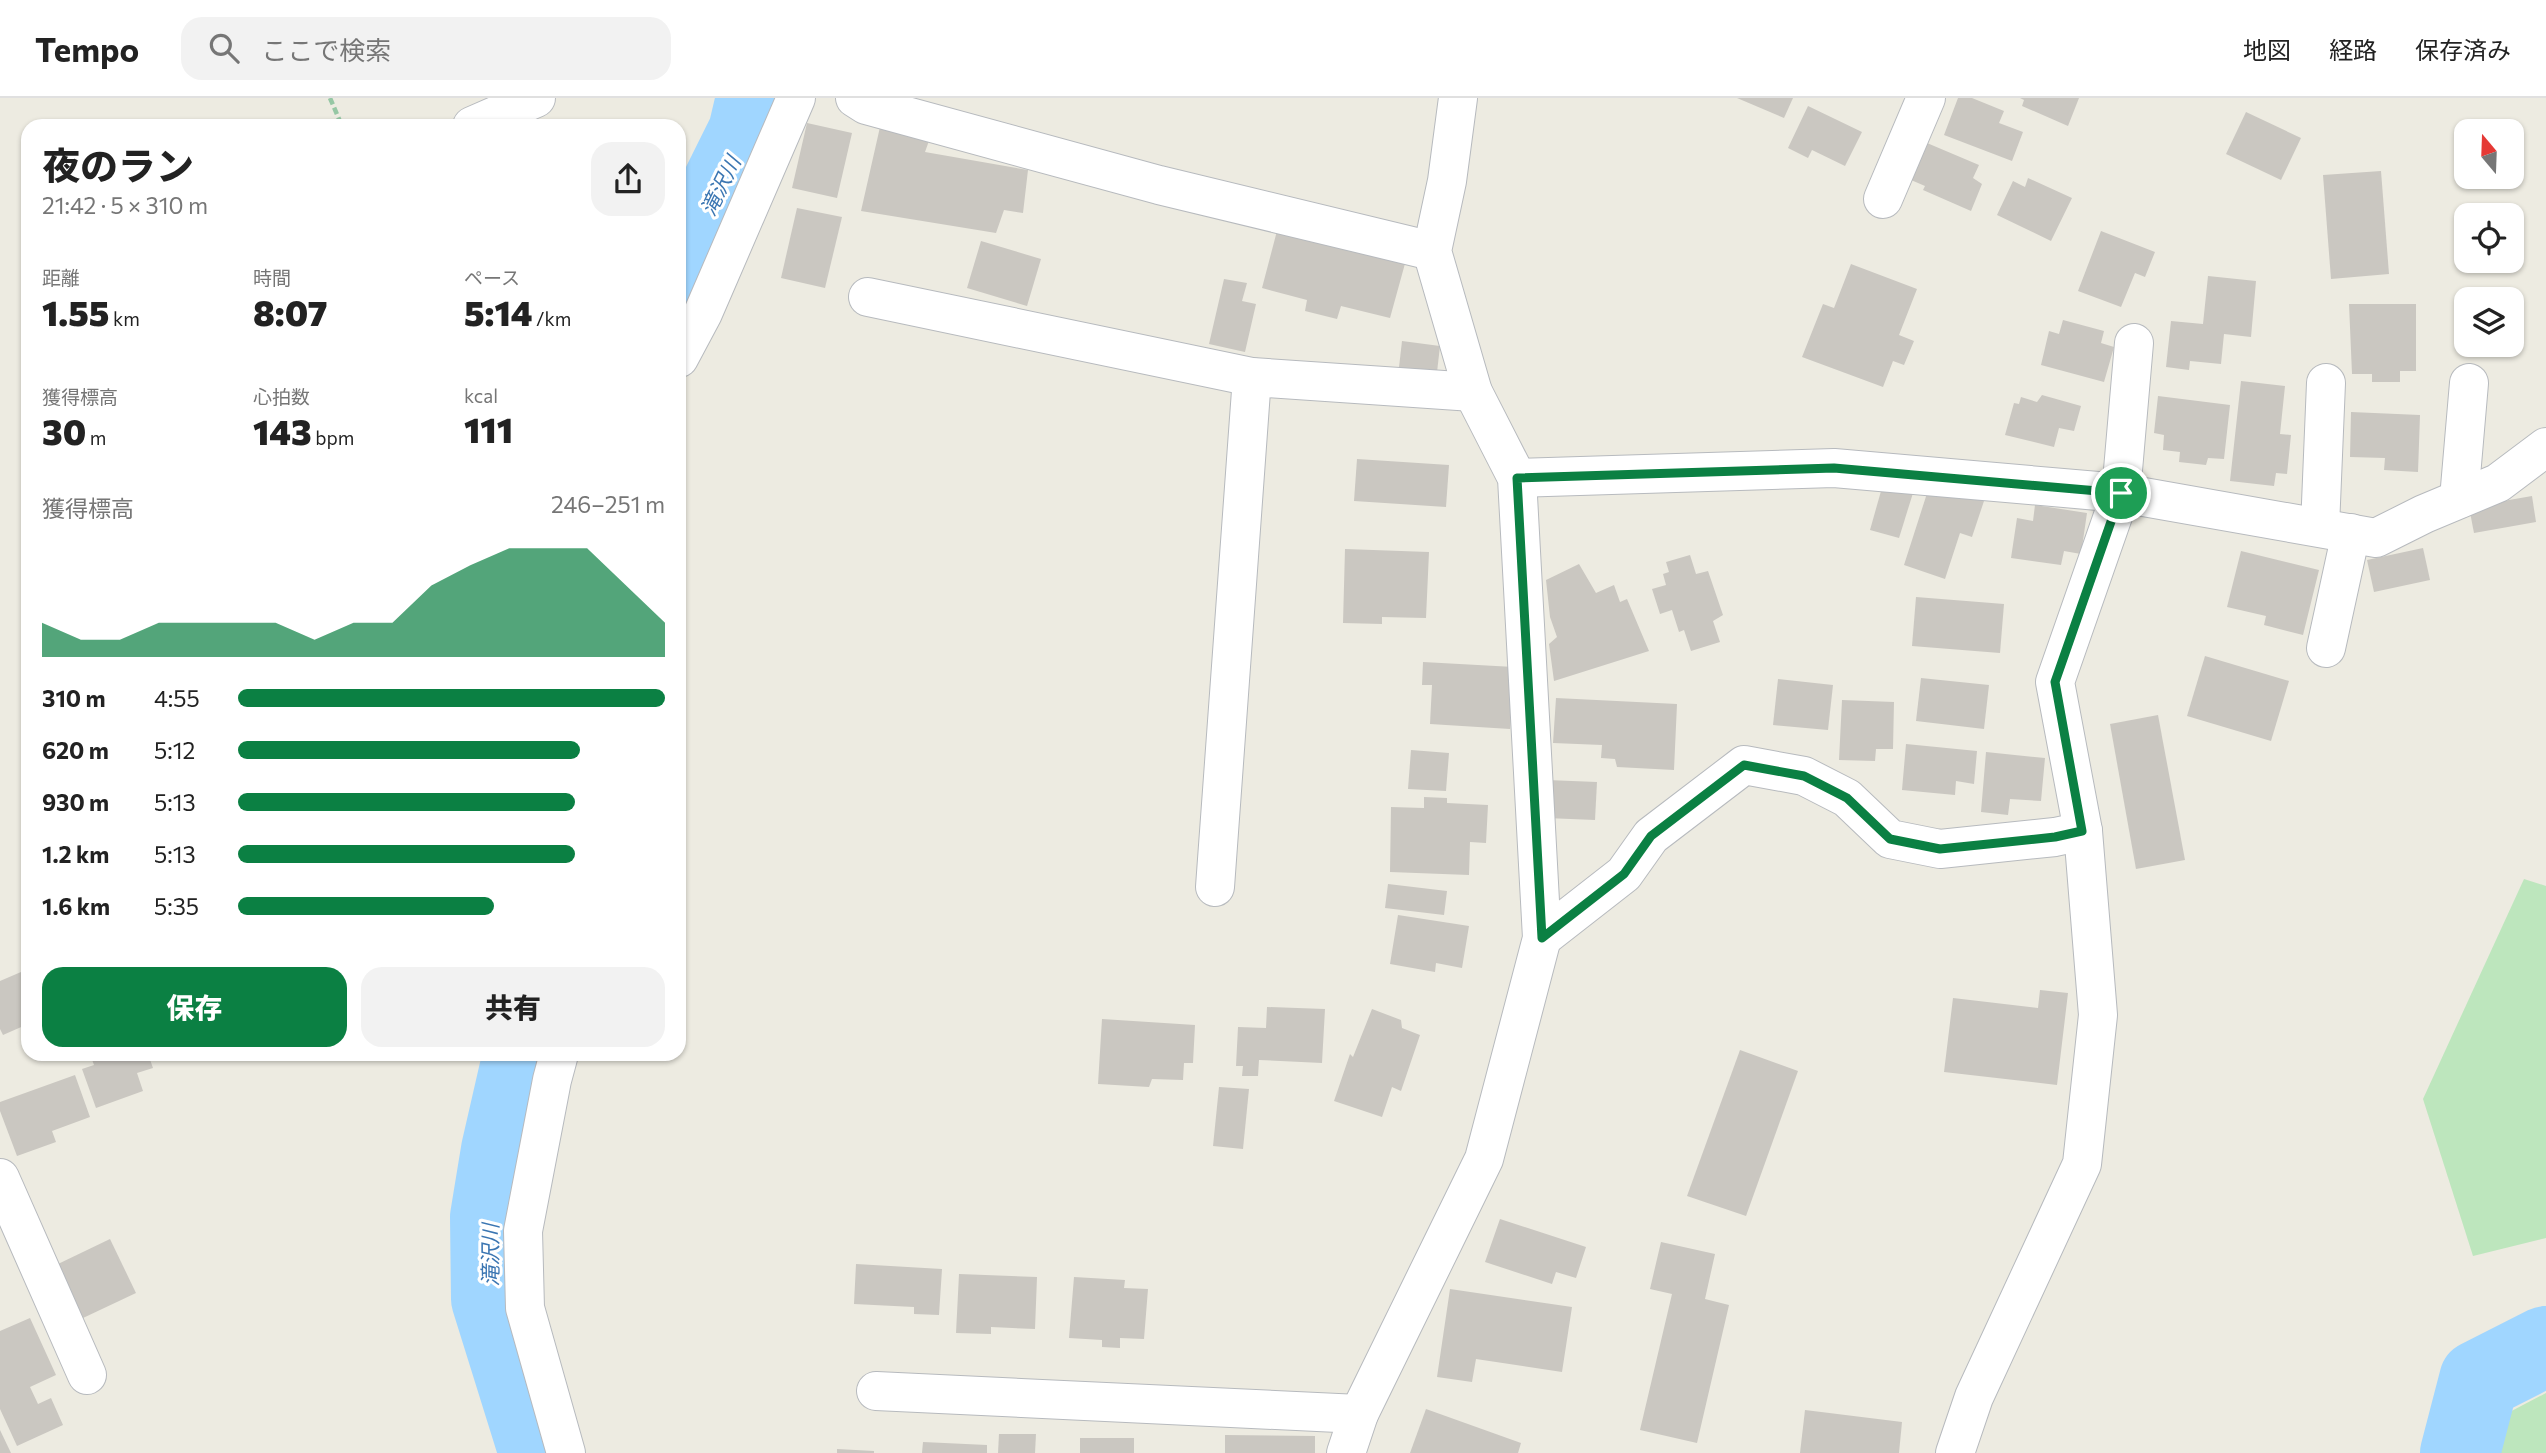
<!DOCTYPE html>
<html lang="ja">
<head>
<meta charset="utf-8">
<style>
	:root { --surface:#fff; --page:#f2f2f2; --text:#222; --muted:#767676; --line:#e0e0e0; --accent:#0b8043 }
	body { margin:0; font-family:Commissioner,"Noto Sans JP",sans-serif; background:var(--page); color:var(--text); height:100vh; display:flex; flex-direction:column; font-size:26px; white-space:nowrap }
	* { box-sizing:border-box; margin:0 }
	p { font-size:23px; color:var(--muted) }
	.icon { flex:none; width:38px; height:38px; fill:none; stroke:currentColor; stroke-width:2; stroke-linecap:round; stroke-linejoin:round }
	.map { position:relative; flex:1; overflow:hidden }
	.drawer { position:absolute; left:21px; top:21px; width:665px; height:942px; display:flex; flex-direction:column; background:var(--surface); border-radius:21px; box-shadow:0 2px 5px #0004 }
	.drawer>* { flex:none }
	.needle { width:46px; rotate:341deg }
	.buttons { position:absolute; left:2454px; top:21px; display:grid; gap:14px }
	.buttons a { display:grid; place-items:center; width:70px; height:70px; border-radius:14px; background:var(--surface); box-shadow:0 2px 5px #0004; font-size:35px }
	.pin { position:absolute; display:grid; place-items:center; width:60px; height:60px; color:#fff; margin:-30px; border:4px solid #fff; border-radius:50%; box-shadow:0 2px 7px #0007 }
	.round { display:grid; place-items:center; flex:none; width:74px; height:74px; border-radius:21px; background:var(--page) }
	.head { display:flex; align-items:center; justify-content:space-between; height:119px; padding:0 21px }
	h1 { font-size:38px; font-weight:800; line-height:52px }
	.metrics { display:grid; grid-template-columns:repeat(3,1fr); gap:10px; height:119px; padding:7px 21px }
	.metrics div { display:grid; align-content:center }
	.metrics b { font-size:35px; font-weight:800 }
	.metrics small { font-size:19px; font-weight:400 }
	.metrics p { font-size:19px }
	.chart { height:196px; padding:14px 21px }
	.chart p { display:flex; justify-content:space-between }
	.chart svg { width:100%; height:126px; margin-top:7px; fill:var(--accent); opacity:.7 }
	.cta { display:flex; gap:14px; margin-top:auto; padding:14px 21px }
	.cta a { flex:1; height:80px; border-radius:21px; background:var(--accent); color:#fff; font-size:28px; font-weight:800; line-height:80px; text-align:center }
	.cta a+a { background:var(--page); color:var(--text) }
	ul { padding:0 21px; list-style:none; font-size:23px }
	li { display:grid; grid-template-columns:112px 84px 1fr; align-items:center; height:52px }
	li i { height:18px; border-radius:9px; background:var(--accent) }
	header { display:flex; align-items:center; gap:42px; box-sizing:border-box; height:98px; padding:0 35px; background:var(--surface); border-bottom:2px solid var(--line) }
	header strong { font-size:33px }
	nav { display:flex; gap:38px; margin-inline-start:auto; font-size:24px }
	.search { width:490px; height:63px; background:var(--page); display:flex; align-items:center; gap:18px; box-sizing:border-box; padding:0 24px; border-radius:21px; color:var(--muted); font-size:26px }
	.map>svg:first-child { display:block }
	.green { fill:#bde6bd }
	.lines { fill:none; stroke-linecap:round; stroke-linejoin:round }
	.river { stroke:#a0d6ff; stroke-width:80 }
	.building { fill:#cac7c1 }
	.minor-casing { stroke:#b7babe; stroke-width:40 }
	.path { stroke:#96c7a4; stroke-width:4.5; stroke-dasharray:7 3.5; stroke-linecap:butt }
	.minor { stroke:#fff; stroke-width:38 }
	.route-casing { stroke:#fff; stroke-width:14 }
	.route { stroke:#0b8043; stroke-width:9 }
	.labels { text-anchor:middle; stroke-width:6; stroke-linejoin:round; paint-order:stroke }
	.water-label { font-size:21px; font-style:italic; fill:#3b76b2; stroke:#fff }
</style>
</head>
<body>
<header>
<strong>Tempo</strong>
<div class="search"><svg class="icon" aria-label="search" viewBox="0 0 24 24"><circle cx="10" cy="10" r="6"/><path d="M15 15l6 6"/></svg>ここで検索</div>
<nav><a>地図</a><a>経路</a><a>保存済み</a></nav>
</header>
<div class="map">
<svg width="2546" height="1355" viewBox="0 0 2546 1355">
	<rect width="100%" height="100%" fill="#edebe1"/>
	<g class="green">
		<polygon points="2524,781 2546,788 2546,1140 2473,1158 2423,1001"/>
		<polygon points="2546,1295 2546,1355 2476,1355 2483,1328"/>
	</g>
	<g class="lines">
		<g class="river">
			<polyline points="679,173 748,34 756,0"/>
			<polyline points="523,956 501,1052 490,1119 491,1201 539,1355"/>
			<polyline points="2460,1355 2479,1282 2546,1248"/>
		</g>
	</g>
	<g class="building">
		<polygon points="1737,0 1793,0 1784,20"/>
		<polygon points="1958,0 1972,0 2004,13 1999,25 2023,34 2012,63 1944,37"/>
		<polygon points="2020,0 2079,0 2068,28 2022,8 2024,2"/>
		<polygon points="1808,8 1862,34 1845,68 1812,52 1808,60 1788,50"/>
		<polygon points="2246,14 2301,40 2281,82 2226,56"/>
		<polygon points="807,25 852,35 837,100 792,90"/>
		<polygon points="880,29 930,40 925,54 1028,72 1023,115 1004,112 996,135 861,113"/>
		<polygon points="1927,45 1979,67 1973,80 1982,86 1971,113 1923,92 1925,88 1911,82"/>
		<polygon points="2381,73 2389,176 2331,181 2323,77"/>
		<polygon points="2028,80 2072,100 2051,143 1997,117 2013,83 2025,89"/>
		<polygon points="797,110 842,119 825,190 781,180"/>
		<polygon points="1278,129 1406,162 1390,220 1341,208 1337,221 1305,213 1307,202 1262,190"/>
		<polygon points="2101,133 2155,154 2145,179 2135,175 2121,209 2078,193"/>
		<polygon points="981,143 1041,161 1027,208 967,190"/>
		<polygon points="1851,166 1917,191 1899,237 1914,243 1904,267 1893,263 1883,289 1802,259 1823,206 1834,210"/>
		<polygon points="2208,178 2256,183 2251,239 2224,236 2221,266 2190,263 2189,272 2166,269 2171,223 2203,226"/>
		<polygon points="1224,181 1247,185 1242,203 1256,206 1245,254 1209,246"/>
		<polygon points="2349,206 2416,206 2416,273 2400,273 2400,284 2372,284 2372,276 2352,276"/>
		<polygon points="2063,222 2104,233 2101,245 2114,249 2104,284 2041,267 2049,233 2059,236"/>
		<polygon points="1402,243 1440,248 1436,283 1398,278"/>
		<polygon points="2241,283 2285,288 2280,336 2291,337 2287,376 2276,375 2274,388 2230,383"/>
		<polygon points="2042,297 2081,308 2074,333 2059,330 2054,349 2005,337 2014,305 2019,306 2021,299 2037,304"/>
		<polygon points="2158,298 2230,307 2224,361 2208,360 2206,367 2179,364 2180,354 2163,352 2164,337 2154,335"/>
		<polygon points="2351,314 2420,317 2418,374 2384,372 2385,360 2350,359"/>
		<polygon points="1357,361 1449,367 1446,409 1354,403"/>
		<polygon points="1883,386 1913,395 1899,440 1870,432"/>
		<polygon points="1930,386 1984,403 1972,439 1960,435 1945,481 1904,467"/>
		<polygon points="2532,398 2536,424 2474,435 2469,409"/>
		<polygon points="2035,407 2087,415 2081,456 2064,453 2061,467 2011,460 2017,420 2033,423"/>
		<polygon points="2423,450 2430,482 2374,494 2367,462"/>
		<polygon points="1345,451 1429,454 1426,520 1382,519 1382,526 1343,525"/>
		<polygon points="2241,453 2319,472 2303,537 2264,527 2266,518 2227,509"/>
		<polygon points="1690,457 1696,476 1708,473 1723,517 1713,523 1720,544 1691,553 1684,532 1679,534 1672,512 1660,516 1652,491 1666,487 1663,476 1669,474 1666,464"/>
		<polygon points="1579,466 1596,495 1614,487 1620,504 1627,501 1649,553 1554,583 1549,546 1557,539 1550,519 1546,482"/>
		<polygon points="1916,499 2004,506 2000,555 1912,548"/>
		<polygon points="2205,558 2289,583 2271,643 2187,618"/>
		<polygon points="1423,564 1514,569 1510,631 1430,626 1432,587 1422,587"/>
		<polygon points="1921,580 1989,587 1984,631 1916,623"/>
		<polygon points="1778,581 1833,587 1828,632 1773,627"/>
		<polygon points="1556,600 1677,606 1674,672 1617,669 1615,661 1601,660 1602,647 1553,645"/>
		<polygon points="1842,602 1894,604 1893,651 1876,651 1875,663 1839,662"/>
		<polygon points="2158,617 2185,762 2136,771 2110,626"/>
		<polygon points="1906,646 1977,653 1974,686 1956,683 1955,697 1902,692"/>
		<polygon points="1411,652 1449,655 1446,693 1408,691"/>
		<polygon points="1986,654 2045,660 2041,703 2010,701 2008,717 1981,714"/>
		<polygon points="1547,682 1597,684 1595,722 1546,720"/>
		<polygon points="1424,699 1447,700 1447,705 1488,707 1486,745 1470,744 1469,777 1390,774 1391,709 1424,710"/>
		<polygon points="1388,786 1447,793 1444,817 1385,810"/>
		<polygon points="1398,817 1469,828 1462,870 1436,865 1435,874 1390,866"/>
		<polygon points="28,871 28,926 3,937 0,931 0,883"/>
		<polygon points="2040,892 2068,895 2057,987 1944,974 1953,900 2038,910"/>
		<polygon points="1267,909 1325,911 1322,965 1259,962 1258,978 1242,978 1243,968 1236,968 1238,929 1266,930"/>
		<polygon points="1372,911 1401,922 1402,930 1420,937 1401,993 1392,989 1382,1019 1334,1003 1350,956 1353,959"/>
		<polygon points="1102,921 1195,927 1193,965 1184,965 1183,982 1152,981 1149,989 1098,986"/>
		<polygon points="1740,952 1798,973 1746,1118 1687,1098"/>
		<polygon points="90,956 148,956 153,970 137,975 143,993 96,1010 82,971 94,967"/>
		<polygon points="75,977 90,1019 52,1033 56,1044 17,1058 0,1013 0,1004"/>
		<polygon points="1219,989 1249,991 1243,1051 1213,1048"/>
		<polygon points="1500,1121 1586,1149 1576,1180 1556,1174 1552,1186 1485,1164"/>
		<polygon points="110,1141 136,1195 83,1220 58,1166"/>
		<polygon points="1661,1144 1715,1156 1705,1201 1729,1207 1697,1345 1640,1332 1672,1196 1650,1191"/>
		<polygon points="856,1166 942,1171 939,1217 914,1216 914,1209 854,1206"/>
		<polygon points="959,1176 1037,1179 1035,1231 991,1229 991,1236 956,1235"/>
		<polygon points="1074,1179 1125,1182 1124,1190 1148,1191 1144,1241 1120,1240 1120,1250 1102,1249 1102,1242 1069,1240"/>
		<polygon points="1450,1191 1572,1209 1562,1274 1476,1261 1472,1284 1437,1279"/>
		<polygon points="30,1220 56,1277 30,1289 38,1306 51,1300 63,1327 17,1348 0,1311 0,1233"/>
		<polygon points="1426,1311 1521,1345 1518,1355 1410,1355"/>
		<polygon points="1805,1312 1902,1324 1899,1355 1800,1355"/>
		<polygon points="0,1332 11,1355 0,1355"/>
		<polygon points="999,1336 1036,1336 1035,1355 998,1355"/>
		<polygon points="1225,1337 1315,1338 1315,1355 1225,1355"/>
		<rect x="1080" y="1340" width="54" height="15"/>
		<polygon points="923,1344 987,1347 987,1355 922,1355"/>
		<polygon points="837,1351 874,1353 874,1355 837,1355"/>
	</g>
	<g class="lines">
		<g class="minor-casing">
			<g id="minor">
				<polyline points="855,0 866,7 1159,87 1432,153"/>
				<polyline points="472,28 536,0"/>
				<polyline points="1883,101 1926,0"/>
				<polyline points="868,199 1252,279 1473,294"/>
				<polyline points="679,260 703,215 796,0"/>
				<polyline points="1517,380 1834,370 2121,395 2376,440 2424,416 2498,385 2546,349"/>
				<polyline points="2459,401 2469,285"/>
				<polyline points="2320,429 2326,285"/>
				<polyline points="2326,550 2351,435"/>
				<polyline points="1215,789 1252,279"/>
				<polyline points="1542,840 1624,776 1651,738 1744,667 1804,678 1847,700 1890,741 1940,751 2055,739 2083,733"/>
				<polyline points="559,956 552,982 523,1133 525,1210 566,1355"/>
				<polyline points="0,1080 87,1277"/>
				<polyline points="876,1293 1359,1316"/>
				<polyline points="1346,1355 1359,1316 1484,1061 1542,840 1517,380 1473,294 1432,153 1447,83 1458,0"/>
				<polyline points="1955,1355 1974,1299 2082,1066 2098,917 2083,733 2055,584 2121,395 2134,245"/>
			</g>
		</g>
		<polyline class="path" points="330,0 342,28"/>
		<use href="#minor" class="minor"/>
	</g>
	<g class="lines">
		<g class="route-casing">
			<polygon id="route" points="1834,370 2121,395 2055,584 2082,733 2055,739 1940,751 1890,741 1847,700 1804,678 1744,667 1651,738 1624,776 1542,840 1517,380"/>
		</g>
		<use href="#route" class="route"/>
	</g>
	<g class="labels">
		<g class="water-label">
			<text transform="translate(721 88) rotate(-64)" y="7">滝沢川</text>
			<text transform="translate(491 1157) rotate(-90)" y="7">滝沢川</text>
		</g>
	</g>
</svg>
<div class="buttons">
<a><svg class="needle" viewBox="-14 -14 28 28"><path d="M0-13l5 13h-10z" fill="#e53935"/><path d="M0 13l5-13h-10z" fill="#767676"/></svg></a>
<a><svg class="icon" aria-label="locate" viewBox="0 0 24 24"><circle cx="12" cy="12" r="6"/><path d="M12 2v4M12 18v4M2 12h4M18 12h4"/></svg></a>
<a><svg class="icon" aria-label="layers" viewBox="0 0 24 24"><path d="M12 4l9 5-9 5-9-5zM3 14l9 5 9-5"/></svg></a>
</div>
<div class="pin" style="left:2121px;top:395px;background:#1e9e55"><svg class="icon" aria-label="arrive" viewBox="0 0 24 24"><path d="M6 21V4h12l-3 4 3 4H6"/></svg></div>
<section class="drawer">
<div class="head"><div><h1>夜のラン</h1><p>21:42 · 5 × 310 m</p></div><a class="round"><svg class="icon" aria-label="share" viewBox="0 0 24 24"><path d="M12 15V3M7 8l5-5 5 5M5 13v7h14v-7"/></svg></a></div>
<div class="metrics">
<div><p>距離</p><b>1.55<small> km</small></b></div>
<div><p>時間</p><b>8:07</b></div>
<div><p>ペース</p><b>5:14<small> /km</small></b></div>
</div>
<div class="metrics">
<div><p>獲得標高</p><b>30<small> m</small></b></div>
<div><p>心拍数</p><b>143<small> bpm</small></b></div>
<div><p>kcal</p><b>111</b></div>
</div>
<div class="chart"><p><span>獲得標高</span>246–251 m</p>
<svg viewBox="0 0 160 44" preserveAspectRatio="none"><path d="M0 44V32L10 38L20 38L30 32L40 32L50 32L60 32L70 38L80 32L90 32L100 19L110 12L120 6L130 6L140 6L150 19L160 32V44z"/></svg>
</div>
<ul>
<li><b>310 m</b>4:55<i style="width:100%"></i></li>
<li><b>620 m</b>5:12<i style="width:80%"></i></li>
<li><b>930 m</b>5:13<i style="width:79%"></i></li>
<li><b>1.2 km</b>5:13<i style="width:79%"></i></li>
<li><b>1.6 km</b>5:35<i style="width:60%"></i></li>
</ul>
<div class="cta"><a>保存</a><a>共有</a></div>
</section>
</div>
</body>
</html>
